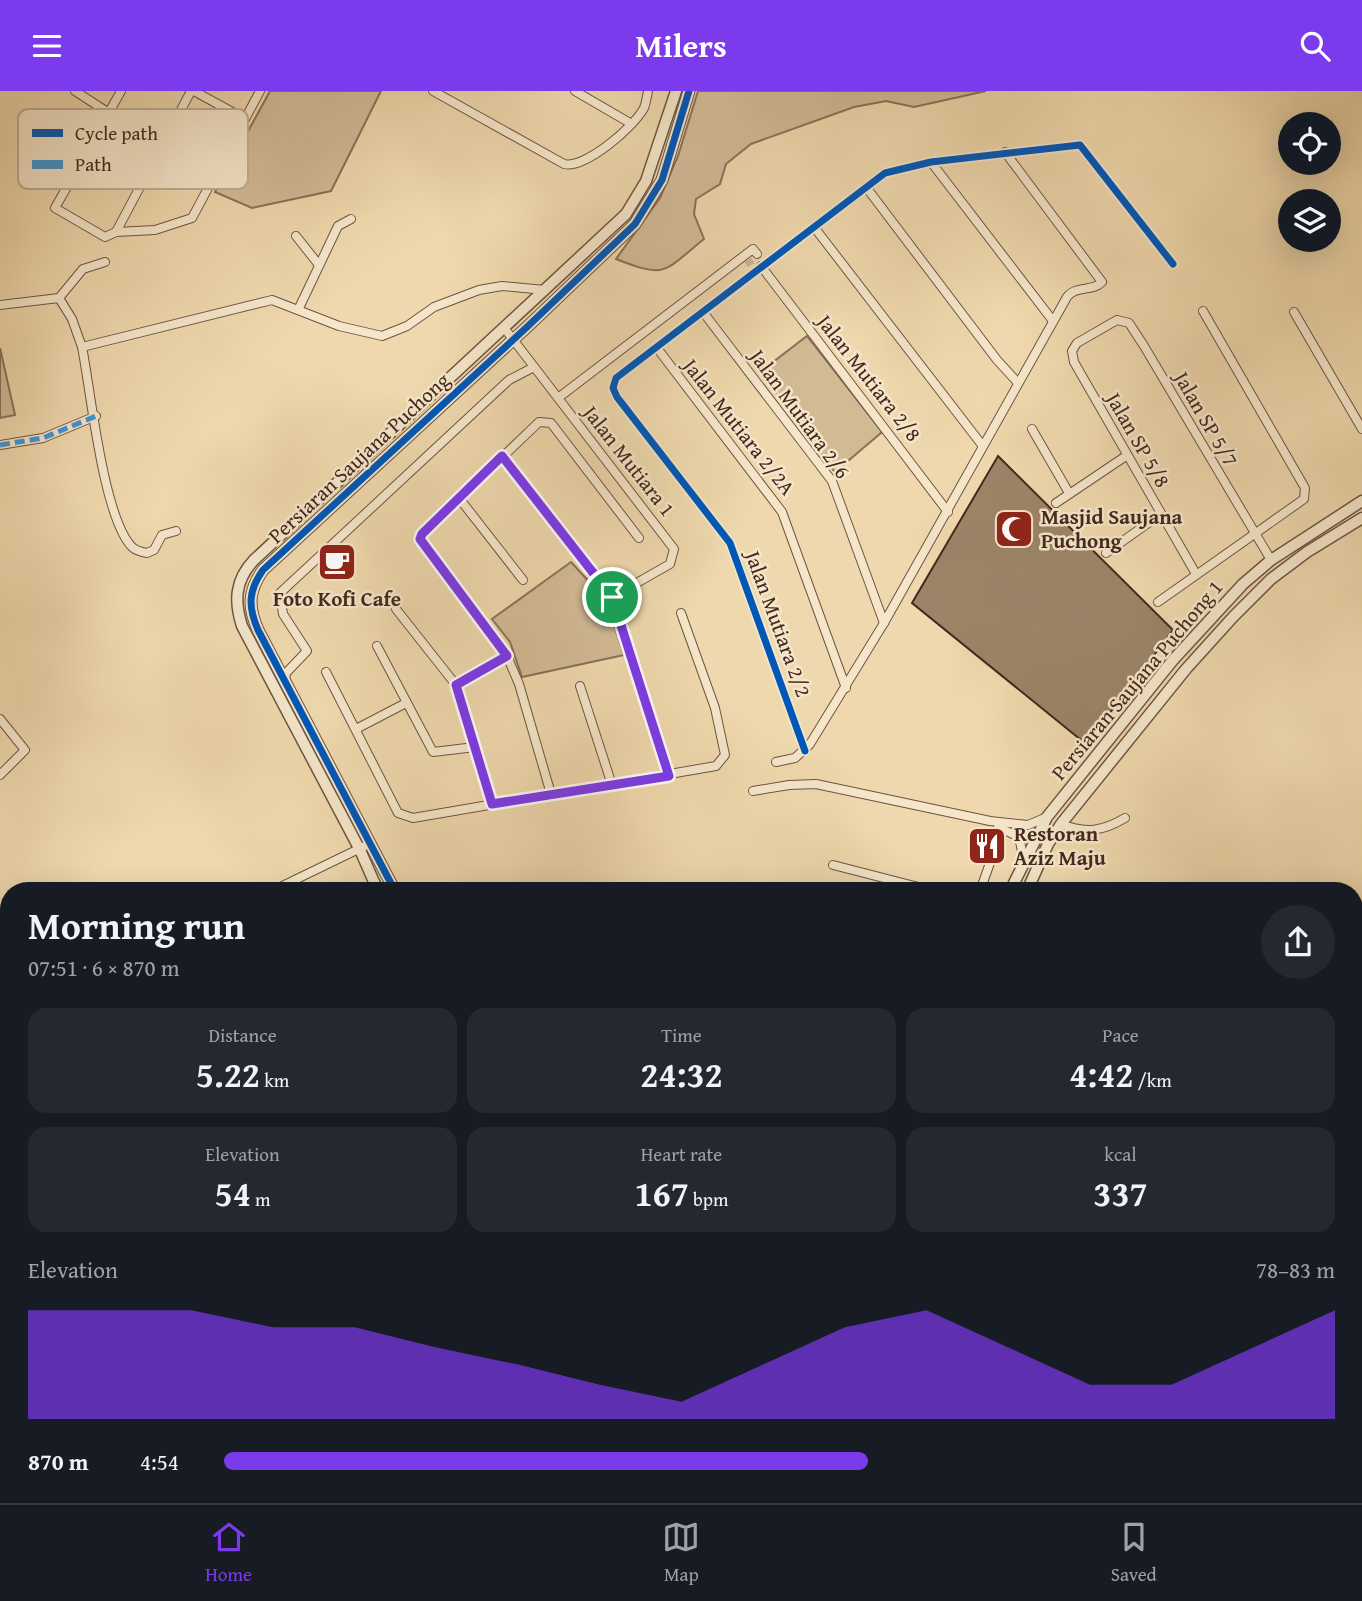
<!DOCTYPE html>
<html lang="en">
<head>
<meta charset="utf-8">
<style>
	:root { --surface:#171b24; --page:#242831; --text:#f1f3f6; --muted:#9ea1a6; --line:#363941; --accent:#7c3aed }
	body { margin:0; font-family:"Gentium Book Plus",serif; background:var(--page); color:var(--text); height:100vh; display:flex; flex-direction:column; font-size:26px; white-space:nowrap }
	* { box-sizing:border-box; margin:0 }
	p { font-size:23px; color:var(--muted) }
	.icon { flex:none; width:38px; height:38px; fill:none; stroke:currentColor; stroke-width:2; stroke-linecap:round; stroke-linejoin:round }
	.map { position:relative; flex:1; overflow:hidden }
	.details { position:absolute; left:0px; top:791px; width:1363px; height:621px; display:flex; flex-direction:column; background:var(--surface); border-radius:28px 28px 0 0; box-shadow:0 7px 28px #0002 }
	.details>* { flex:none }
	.fabs { position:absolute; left:1278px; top:21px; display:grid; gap:14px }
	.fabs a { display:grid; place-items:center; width:63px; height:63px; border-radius:50%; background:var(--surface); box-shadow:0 7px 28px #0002; font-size:35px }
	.pin { position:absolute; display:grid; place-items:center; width:60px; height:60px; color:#fff; margin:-30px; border:4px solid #fff; border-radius:50%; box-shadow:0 2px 7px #0007 }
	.round { display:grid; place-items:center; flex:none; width:74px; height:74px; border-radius:37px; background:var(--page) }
	.head { display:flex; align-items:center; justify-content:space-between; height:119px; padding:0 28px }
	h1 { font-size:38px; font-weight:700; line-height:52px }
	.metrics { display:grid; grid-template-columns:repeat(3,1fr); gap:10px; height:119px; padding:7px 28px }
	.metrics div { display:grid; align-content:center; border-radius:18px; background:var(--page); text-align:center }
	.metrics b { font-size:35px; font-weight:700 }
	.metrics small { font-size:19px; font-weight:400 }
	.metrics p { font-size:19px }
	.chart { height:196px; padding:14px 28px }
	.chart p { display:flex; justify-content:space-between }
	.chart svg { width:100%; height:126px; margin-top:7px; fill:var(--accent); opacity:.7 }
	ul { padding:0 28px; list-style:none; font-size:23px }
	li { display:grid; grid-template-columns:112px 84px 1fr; align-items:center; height:52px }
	li i { height:18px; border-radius:9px; background:var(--accent) }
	header { display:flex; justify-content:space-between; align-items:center; height:91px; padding:0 28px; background:var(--accent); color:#fff; font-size:32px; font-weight:700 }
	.dock { display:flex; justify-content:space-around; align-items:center; height:98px; border-top:2px solid var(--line); background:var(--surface); font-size:19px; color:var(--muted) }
	.dock a { display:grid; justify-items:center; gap:4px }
	.dock .current { color:var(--accent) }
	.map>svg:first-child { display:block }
	.green { fill:#d2ba95; stroke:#8a715a; stroke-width:2 }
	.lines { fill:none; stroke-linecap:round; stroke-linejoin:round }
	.river { stroke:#b59c7c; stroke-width:14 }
	.building { fill:#9c8468; stroke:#43281e; stroke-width:2 }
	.minor-tunnel { stroke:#cdb590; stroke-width:8; stroke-dasharray:8 4; stroke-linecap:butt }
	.minor-casing { stroke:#6e5442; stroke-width:10 }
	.tertiary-casing { stroke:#6e5442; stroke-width:13 }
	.minor { stroke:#f5e6ca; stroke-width:8 }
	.tertiary { stroke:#f5e6ca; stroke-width:10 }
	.quiet { stroke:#4096d5; stroke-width:5; stroke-dasharray:10 5; stroke-linecap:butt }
	.cycleway-casing { stroke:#f5e6ca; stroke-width:11 }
	.cycleway { stroke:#0057b8; stroke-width:7 }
	.route-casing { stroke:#fff; stroke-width:14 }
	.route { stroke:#7c3aed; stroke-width:9 }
	.labels { text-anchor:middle; stroke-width:5; stroke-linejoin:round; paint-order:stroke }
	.street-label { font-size:21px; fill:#43281e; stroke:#f5e6ca }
	.poi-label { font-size:21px; font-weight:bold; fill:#43281e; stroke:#f5e6ca; text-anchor:start }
	.key { fill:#f5e6ca; stroke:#c0ad96; stroke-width:2 }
	.key-label { font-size:19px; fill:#43281e }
</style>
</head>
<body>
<header><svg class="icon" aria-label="menu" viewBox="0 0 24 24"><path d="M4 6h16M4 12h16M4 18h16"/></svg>Milers<svg class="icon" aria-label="search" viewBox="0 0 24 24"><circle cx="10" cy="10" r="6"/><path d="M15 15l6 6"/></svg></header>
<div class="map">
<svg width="1362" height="1412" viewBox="0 0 1362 1412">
	<rect width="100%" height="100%" fill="#efd8ad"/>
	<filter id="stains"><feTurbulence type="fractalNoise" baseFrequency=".00286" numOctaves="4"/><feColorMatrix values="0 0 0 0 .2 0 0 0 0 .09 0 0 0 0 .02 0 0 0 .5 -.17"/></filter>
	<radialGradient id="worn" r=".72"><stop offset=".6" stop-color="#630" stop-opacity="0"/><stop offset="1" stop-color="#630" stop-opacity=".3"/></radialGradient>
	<g class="green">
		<polygon points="270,0 381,0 331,100 252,117 215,101"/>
		<path d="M698 0H986L914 16 886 10 854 16 751 53 726 73 720 93 696 108 694 123 704 148C663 181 667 188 616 168L660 107 678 65Z"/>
		<polygon points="807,245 882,341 835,381 760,281"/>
		<polygon points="0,257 15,324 0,327"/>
		<polygon points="571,471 605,508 624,564 522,586 510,551 492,528"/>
		<rect x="1355" y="933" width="7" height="142"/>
		<polygon points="1362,1322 1362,1412 532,1412 532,1404 1354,1404 1355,1324"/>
	</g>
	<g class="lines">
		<g class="river">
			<polyline points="1354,1364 1362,1363"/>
			<polyline points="1220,1412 1230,1404"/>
		</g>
	</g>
	<polygon class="building" points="998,365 1173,539 1086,653 912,512"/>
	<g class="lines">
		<polyline class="minor-tunnel" points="748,169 751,174"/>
		<g class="minor-casing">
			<g id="minor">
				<polyline points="75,0 109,22"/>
				<polyline points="121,0 55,117 105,146 116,141 155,139 192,127 260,0"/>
				<polyline points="194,0 245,28"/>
				<path d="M433 0 564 73C585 78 634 36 644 17 646 12 647 5 648 0"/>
				<polyline points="575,0 630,32"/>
				<polyline points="931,71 1053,230"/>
				<polyline points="866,96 997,269 1018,292"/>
				<polyline points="814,136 982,354"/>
				<polyline points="116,141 191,0"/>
				<polyline points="296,145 319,174"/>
				<polyline points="761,175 948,421"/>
				<polyline points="59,207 83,178 105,171"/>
				<polyline points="0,214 59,207 72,228 82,256 272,209 339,235 382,245 407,235 434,216 479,199 502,195 545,199"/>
				<polyline points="299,217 338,135 351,128"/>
				<polyline points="703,221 832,390 884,532"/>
				<polyline points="1294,221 1362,338"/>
				<polyline points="505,238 674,458 670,473 612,506"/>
				<path d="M82 256C91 301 103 426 132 456 136 460 142 461 147 462L154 459 162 444 176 440"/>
				<polyline points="657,257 782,421 846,597"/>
				<polyline points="558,307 753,158 757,163"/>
				<polyline points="1032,338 1069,402"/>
				<polyline points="0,354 43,347 96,325"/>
				<polyline points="502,365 612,506 669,685"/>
				<polyline points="459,407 523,489"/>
				<polyline points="1056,412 1126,365"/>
				<polyline points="1106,462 1161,423"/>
				<polyline points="1196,483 1074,271 1072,260 1077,252 1117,229 1129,232 1144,255 1271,469"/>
				<polyline points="1158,511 1304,408 1305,397 1203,220"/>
				<polyline points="396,518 456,594 492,713"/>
				<polyline points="377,555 433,661 475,656"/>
				<polyline points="326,581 398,722 413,727 716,675 725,664 715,617 681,522"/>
				<polyline points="285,589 286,582 307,560 283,523 280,502 509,289 534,276"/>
				<polyline points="456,594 507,565"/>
				<polyline points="580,595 612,694"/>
				<polyline points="0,628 25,659 0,684"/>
				<polyline points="356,638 406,612"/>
				<polyline points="805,660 730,452 617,306 613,297 616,287 885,82 931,71 1080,54 1173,173"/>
				<path d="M776 671 795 667 810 653 884 532 1067 206C1076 194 1093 201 1102 191L1005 61"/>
				<polyline points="753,700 789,694 816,693 990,730 1028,734 1047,726"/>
				<polyline points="551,703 519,593 507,565 422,453 422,443 539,331 551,332 639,447"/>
				<path d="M1061 733C1086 743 1103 740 1125 727"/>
				<polyline points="998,736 1019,746 1024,770"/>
				<polyline points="833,774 934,800"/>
				<polyline points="272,800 371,752"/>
				<polyline points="980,800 1002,738"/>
				<polyline points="1354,860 1362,860"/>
				<polyline points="1354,926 1362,926"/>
				<polyline points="0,928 9,923"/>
				<polyline points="1354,1131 1362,1131"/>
				<polyline points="1354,1309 1362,1306"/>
			</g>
		</g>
		<g class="tertiary-casing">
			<g id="tertiary">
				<path d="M378 800 360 759 242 535C234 510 235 489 254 469L626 123 646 90 676 0"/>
				<path d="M395 800 258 539C248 516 248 500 263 479L527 236 635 133 662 89 689 0"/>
				<polyline points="1010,800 1047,726 1173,569 1243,493 1271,469 1362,410"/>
				<polyline points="1027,800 1048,753 1061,733 1186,578 1233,526 1271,488 1307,461 1362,427"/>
				<polyline points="1354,1089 1362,1089"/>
				<polyline points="1354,1103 1362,1103"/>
			</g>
		</g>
		<use href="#minor" class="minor"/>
		<use href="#tertiary" class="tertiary"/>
		<polyline class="quiet" points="0,354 43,347 96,325"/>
		<g class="cycleway-casing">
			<g id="cycleway">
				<polyline points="805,660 730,452 617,306 613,297 616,287 885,82 931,71 1080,54 1173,173"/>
				<path d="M395 800 258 539C248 516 248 500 263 479L527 236 635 133 662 89 689 0"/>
			</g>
		</g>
		<use href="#cycleway" class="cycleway"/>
	</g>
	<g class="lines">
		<g class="route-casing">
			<polygon id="route" points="502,365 612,506 669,685 492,713 456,594 507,565 420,448 422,443"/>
		</g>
		<use href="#route" class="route"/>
	</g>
	<defs>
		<g id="mosque-square" transform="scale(2.0125)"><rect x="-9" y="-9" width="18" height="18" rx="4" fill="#8f2418" stroke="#f5e6ca"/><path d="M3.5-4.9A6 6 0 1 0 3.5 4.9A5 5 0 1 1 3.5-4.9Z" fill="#fff"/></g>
		<g id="cafe-square" transform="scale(2.0125)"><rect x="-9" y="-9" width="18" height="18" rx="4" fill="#8f2418" stroke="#f5e6ca"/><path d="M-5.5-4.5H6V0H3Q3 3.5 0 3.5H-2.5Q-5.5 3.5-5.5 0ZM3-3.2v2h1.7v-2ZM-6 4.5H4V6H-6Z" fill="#fff"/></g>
		<g id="restaurant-square" transform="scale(2.0125)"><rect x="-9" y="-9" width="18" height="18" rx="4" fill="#8f2418" stroke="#f5e6ca"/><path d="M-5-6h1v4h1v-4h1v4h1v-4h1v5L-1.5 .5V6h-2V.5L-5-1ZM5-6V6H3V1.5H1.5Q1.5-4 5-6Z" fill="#fff"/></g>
	</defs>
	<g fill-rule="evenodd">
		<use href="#mosque-square" x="1014" y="438"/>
		<use href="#cafe-square" x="337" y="471"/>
		<use href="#restaurant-square" x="987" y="755"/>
	</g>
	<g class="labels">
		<g class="street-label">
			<text transform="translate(869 287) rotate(52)" y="7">Jalan Mutiara 2/8</text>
			<text transform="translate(800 323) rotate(54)" y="7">Jalan Mutiara 2/6</text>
			<text transform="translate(1206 328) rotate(60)" y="7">Jalan SP 5/7</text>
			<text transform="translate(739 336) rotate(52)" y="7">Jalan Mutiara 2/2A</text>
			<text transform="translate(1138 349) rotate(60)" y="7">Jalan SP 5/8</text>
			<text transform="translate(359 367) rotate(-43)" y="7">Persiaran Saujana Puchong</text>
			<text transform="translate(629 370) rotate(52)" y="7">Jalan Mutiara 1</text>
			<text transform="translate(778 533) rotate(70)" y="7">Jalan Mutiara 2/2</text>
			<text transform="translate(1137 589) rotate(-50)" y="7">Persiaran Saujana Puchong 1</text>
		</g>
		<g class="poi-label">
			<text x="1041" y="433">Masjid Saujana<tspan x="1041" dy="24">Puchong</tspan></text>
			<text x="337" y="515" text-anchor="middle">Foto Kofi Cafe</text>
			<text x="1014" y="750">Restoran<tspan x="1014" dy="24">Aziz Maju</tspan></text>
		</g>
	</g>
	<rect x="18" y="18" width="230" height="80" rx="10" class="key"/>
	<rect x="32" y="38" width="31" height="8" fill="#0057b8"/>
	<rect x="32" y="69" width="31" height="9" fill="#4096d5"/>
	<g class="key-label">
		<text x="75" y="49">Cycle path</text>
		<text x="75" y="80">Path</text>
	</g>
	<rect width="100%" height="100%" filter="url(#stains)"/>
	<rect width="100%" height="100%" fill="url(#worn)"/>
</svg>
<div class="fabs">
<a><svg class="icon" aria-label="locate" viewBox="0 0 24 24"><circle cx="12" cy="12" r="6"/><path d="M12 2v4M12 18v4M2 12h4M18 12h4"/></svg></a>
<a><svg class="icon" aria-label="layers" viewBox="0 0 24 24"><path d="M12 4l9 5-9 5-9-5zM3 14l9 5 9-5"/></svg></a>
</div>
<div class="pin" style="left:612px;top:506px;background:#1e9e55"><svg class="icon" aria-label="arrive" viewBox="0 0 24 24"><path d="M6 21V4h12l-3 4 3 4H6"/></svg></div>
<section class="details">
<div class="head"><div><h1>Morning run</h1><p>07:51 · 6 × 870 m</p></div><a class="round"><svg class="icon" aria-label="share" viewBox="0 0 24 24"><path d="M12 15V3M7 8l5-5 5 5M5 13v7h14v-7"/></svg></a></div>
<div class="metrics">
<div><p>Distance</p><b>5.22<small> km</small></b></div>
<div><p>Time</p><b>24:32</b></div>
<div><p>Pace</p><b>4:42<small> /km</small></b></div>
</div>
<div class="metrics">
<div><p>Elevation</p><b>54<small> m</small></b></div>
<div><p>Heart rate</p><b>167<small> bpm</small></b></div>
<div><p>kcal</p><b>337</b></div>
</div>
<div class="chart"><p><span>Elevation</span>78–83 m</p>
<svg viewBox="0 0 160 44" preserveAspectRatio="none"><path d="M0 44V6L10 6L20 6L30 12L40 12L50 19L60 25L70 32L80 38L90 25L100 12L110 6L120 19L130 32L140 32L150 19L160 6V44z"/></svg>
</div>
<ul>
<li><b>870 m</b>4:54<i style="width:58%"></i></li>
</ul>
</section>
</div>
<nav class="dock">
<a class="current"><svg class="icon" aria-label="home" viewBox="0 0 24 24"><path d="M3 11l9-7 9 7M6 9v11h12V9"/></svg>Home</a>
<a><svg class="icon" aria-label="map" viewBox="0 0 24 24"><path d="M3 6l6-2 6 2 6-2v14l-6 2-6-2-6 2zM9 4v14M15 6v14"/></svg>Map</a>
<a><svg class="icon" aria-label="saved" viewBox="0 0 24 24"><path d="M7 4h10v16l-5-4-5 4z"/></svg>Saved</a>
</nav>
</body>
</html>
